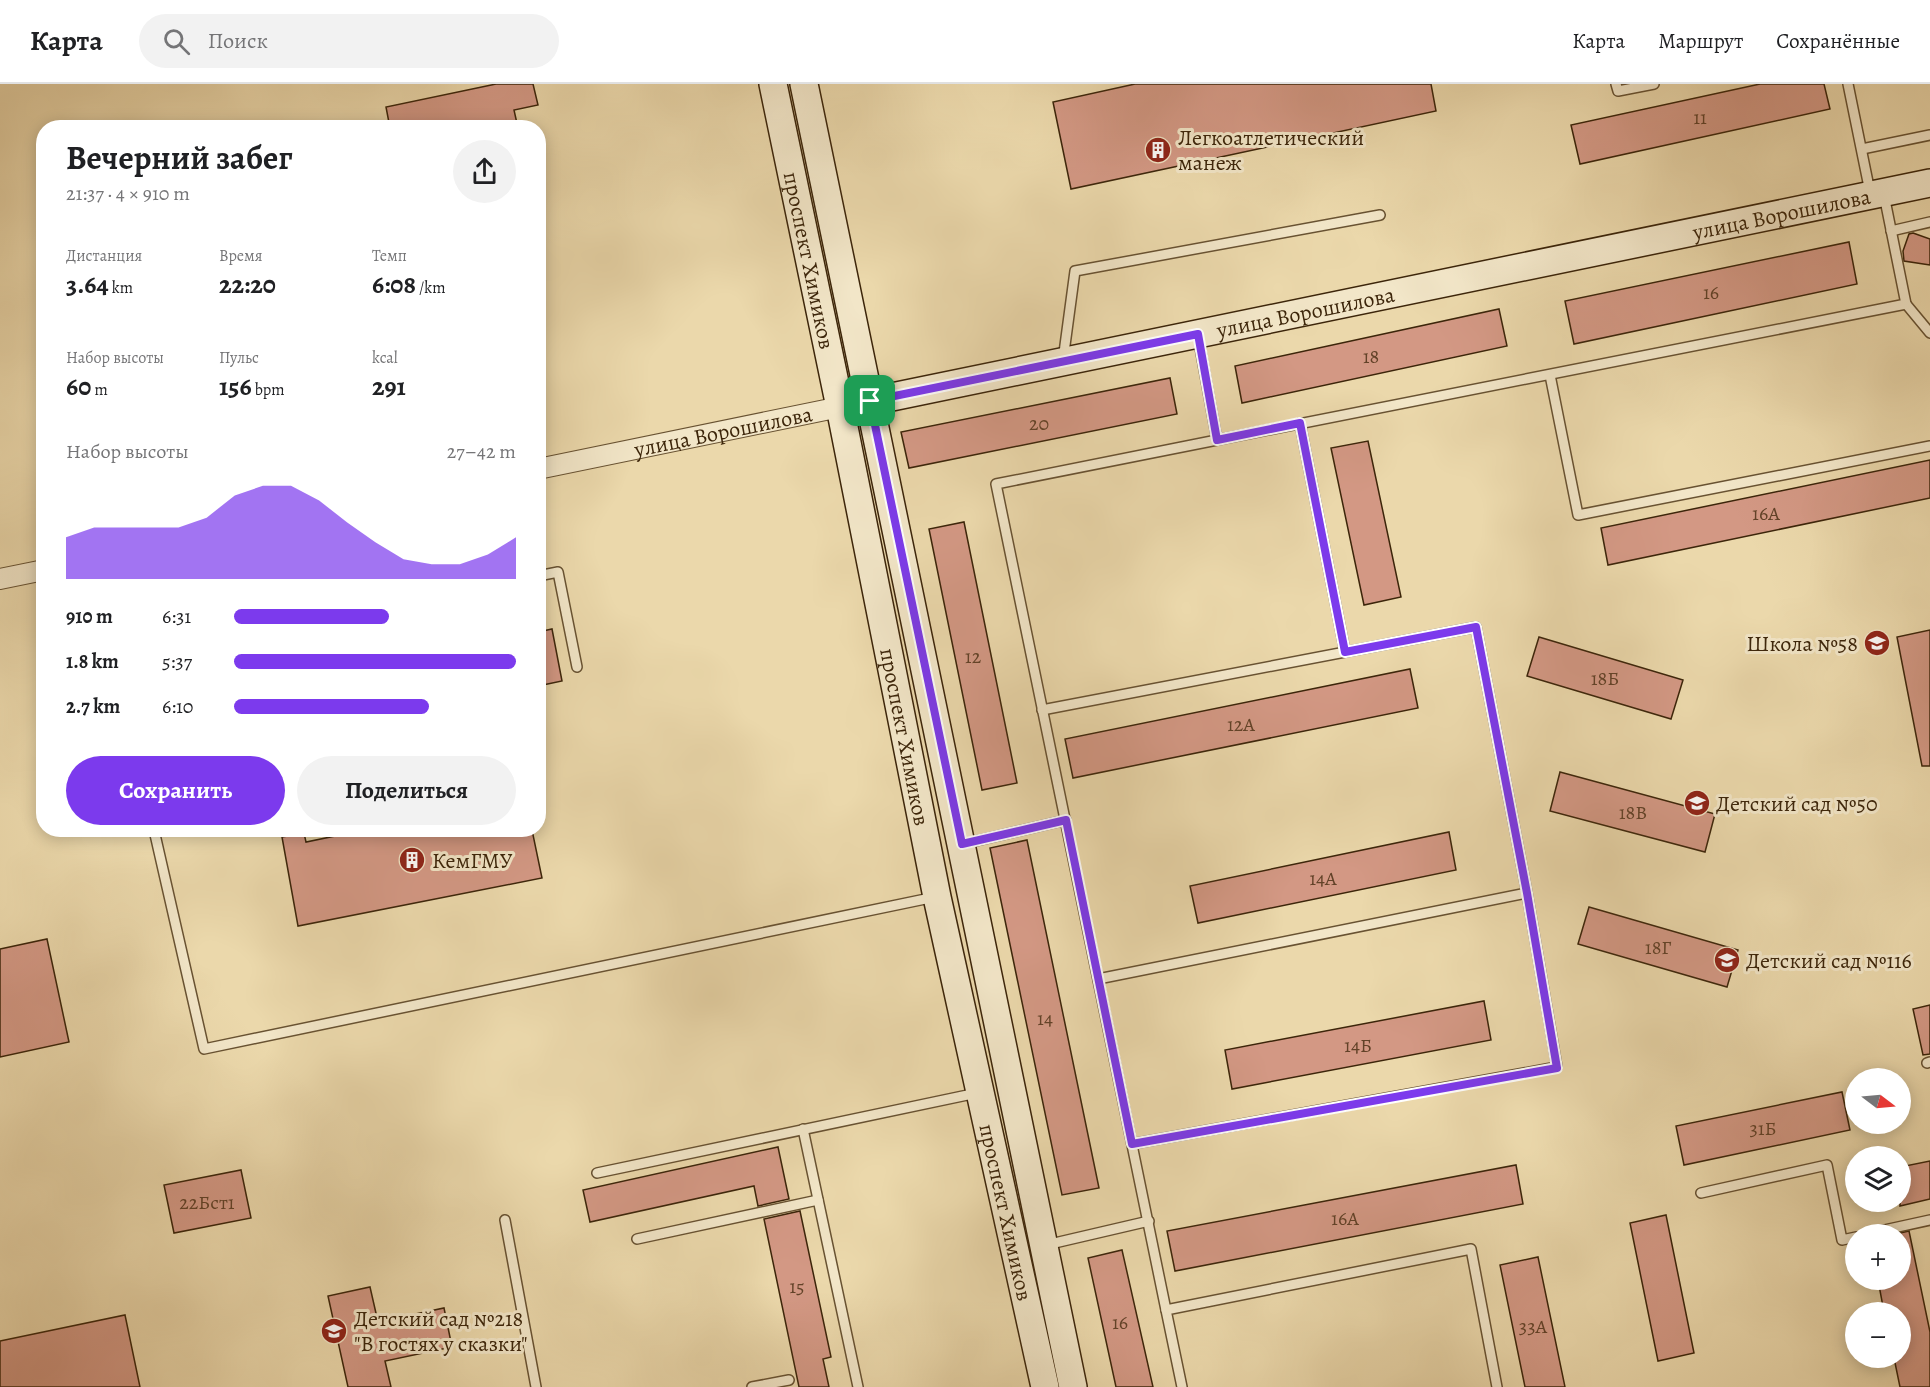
<!DOCTYPE html>
<html lang="ru">
<head>
<meta charset="utf-8">
<style>
	:root { --surface:#fff; --page:#f2f2f2; --text:#202124; --muted:#757577; --line:#e0e0e0; --accent:#7c3aed }
	body { margin:0; font-family:Alegreya,serif; background:var(--page); color:var(--text); height:100vh; display:flex; flex-direction:column; font-size:22px; white-space:nowrap }
	* { box-sizing:border-box; margin:0 }
	p { font-size:20px; color:var(--muted) }
	.icon { flex:none; width:33px; height:33px; fill:none; stroke:currentColor; stroke-width:2; stroke-linecap:round; stroke-linejoin:round }
	.map { position:relative; flex:1; overflow:hidden }
	.drawer { position:absolute; left:36px; top:36px; width:510px; height:717px; display:flex; flex-direction:column; background:var(--surface); border-radius:24px; box-shadow:0 3px 15px #0003 }
	.drawer>* { flex:none }
	.needle { width:39px; rotate:106deg }
	.controls { position:absolute; left:1845px; top:984px; display:grid; gap:12px }
	.controls a { display:grid; place-items:center; width:66px; height:66px; border-radius:50%; background:var(--surface); box-shadow:0 3px 15px #0003; font-size:30px }
	.pin { position:absolute; display:grid; place-items:center; width:51px; height:51px; color:#fff; margin:-26px; border-radius:12px; box-shadow:0 3px 9px #0006 }
	.round { display:grid; place-items:center; flex:none; width:63px; height:63px; border-radius:32px; background:var(--page) }
	.headline { display:flex; align-items:center; justify-content:space-between; height:102px; padding:0 30px }
	h1 { font-size:33px; font-weight:600; line-height:45px }
	.metrics { display:grid; grid-template-columns:repeat(3,1fr); gap:9px; height:102px; padding:6px 30px }
	.metrics div { display:grid; align-content:center }
	.metrics b { font-size:26px; font-weight:600 }
	.metrics small { font-size:16px; font-weight:400 }
	.metrics p { font-size:16px }
	.chart { height:168px; padding:12px 30px }
	.chart p { display:flex; justify-content:space-between }
	.chart svg { width:100%; height:108px; margin-top:6px; fill:var(--accent); opacity:.7 }
	.cta { display:flex; gap:12px; margin-top:auto; padding:12px 30px }
	.cta a { flex:1; height:69px; border-radius:36px; background:var(--accent); color:#fff; font-size:24px; font-weight:600; line-height:69px; text-align:center }
	.cta a+a { background:var(--page); color:var(--text) }
	ul { padding:0 30px; list-style:none; font-size:20px }
	li { display:grid; grid-template-columns:96px 72px 1fr; align-items:center; height:45px }
	li i { height:15px; border-radius:8px; background:var(--accent) }
	header { display:flex; align-items:center; gap:36px; box-sizing:border-box; height:84px; padding:0 30px; background:var(--surface); border-bottom:2px solid var(--line) }
	header strong { font-size:28px }
	nav { display:flex; gap:33px; margin-inline-start:auto; font-size:21px }
	.search { width:420px; height:54px; background:var(--page); display:flex; align-items:center; gap:15px; box-sizing:border-box; padding:0 21px; border-radius:33px; color:var(--muted); font-size:22px }
	.map>svg:first-child { display:block }
	.building { fill:#d39884; stroke:#3c250a; stroke-width:1.5 }
	.lines { fill:none; stroke-linecap:round; stroke-linejoin:round }
	.lane-casing { stroke:#685232; stroke-width:12 }
	.street-casing { stroke:#685232; stroke-width:22 }
	.secondary-casing { stroke:#3c250a; stroke-width:30 }
	.lane { stroke:#f2e6c8; stroke-width:9 }
	.street { stroke:#f2e6c8; stroke-width:20 }
	.secondary { stroke:#f2e6c8; stroke-width:27 }
	.route-casing { stroke:#fff; stroke-width:12 }
	.route { stroke:#7c3aed; stroke-width:8 }
	.labels { text-anchor:middle; stroke-width:6; stroke-linejoin:round; paint-order:stroke }
	.number-label { font-size:20px; fill:#624228 }
	.poi-label { font-size:22px; fill:#3c250a; stroke:#f2e6c8; text-anchor:start }
	.street-label { font-size:22px; fill:#3c250a; stroke:#f2e6c8 }
</style>
</head>
<body>
<header>
<strong>Карта</strong>
<div class="search"><svg class="icon" aria-label="search" viewBox="0 0 24 24"><circle cx="10" cy="10" r="6"/><path d="M15 15l6 6"/></svg>Поиск</div>
<nav><a>Карта</a><a>Маршрут</a><a>Сохранённые</a></nav>
</header>
<div class="map">
<svg width="1930" height="1303" viewBox="0 0 1930 1303">
	<rect width="100%" height="100%" fill="#ebd8ab"/>
	<filter id="stains"><feTurbulence type="fractalNoise" baseFrequency=".00333" numOctaves="4"/><feColorMatrix values="0 0 0 0 .2 0 0 0 0 .09 0 0 0 0 .02 0 0 0 .5 -.17"/></filter>
	<radialGradient id="worn" r=".72"><stop offset=".6" stop-color="#630" stop-opacity="0"/><stop offset="1" stop-color="#630" stop-opacity=".3"/></radialGradient>
	<g class="building">
		<polygon points="496,0 533,0 538,21 514,26 518,44 390,44 386,23"/>
		<polygon points="1135,0 1431,0 1436,27 1071,105 1053,18"/>
		<polygon points="1760,0 1824,0 1830,25 1580,80 1571,41"/>
		<polygon points="1913,149 1930,155 1930,181 1904,177 1903,167 1909,150"/>
		<polygon points="1849,158 1857,200 1574,260 1565,217"/>
		<polygon points="1499,225 1507,262 1242,319 1235,282"/>
		<polygon points="1170,294 1177,330 909,384 901,348"/>
		<polygon points="1368,357 1401,513 1364,521 1331,364"/>
		<polygon points="1930,376 1930,414 1608,481 1601,444"/>
		<polygon points="964,438 1017,699 982,706 929,445"/>
		<polygon points="552,545 562,597 538,602 538,548"/>
		<polygon points="1930,546 1930,682 1922,682 1897,553"/>
		<polygon points="1539,553 1683,596 1671,635 1527,592"/>
		<polygon points="1410,585 1418,624 1073,694 1065,655"/>
		<polygon points="1560,688 1715,730 1705,768 1550,727"/>
		<polygon points="364,746 532,746 542,794 298,842 282,753 304,749 306,758"/>
		<polygon points="1449,748 1456,786 1198,839 1190,802"/>
		<polygon points="1027,756 1099,1104 1062,1111 990,764"/>
		<polygon points="1589,823 1738,866 1727,903 1578,860"/>
		<polygon points="47,855 69,958 0,973 0,865"/>
		<polygon points="1484,917 1491,956 1232,1005 1225,966"/>
		<polygon points="1930,921 1930,970 1923,971 1913,925"/>
		<polygon points="1842,1008 1850,1046 1684,1081 1676,1042"/>
		<polygon points="778,1063 789,1115 758,1122 754,1102 590,1138 583,1106"/>
		<polygon points="1930,1077 1930,1115 1900,1122 1900,1083"/>
		<polygon points="1516,1081 1523,1120 1175,1187 1167,1147"/>
		<polygon points="241,1086 251,1134 174,1149 164,1101"/>
		<polygon points="800,1127 831,1273 823,1275 829,1303 799,1303 764,1135"/>
		<polygon points="1666,1131 1694,1269 1658,1277 1630,1139"/>
		<polygon points="1909,1147 1930,1248 1930,1303 1900,1303 1894,1274 1900,1274 1900,1228 1884,1228 1878,1196 1900,1196 1900,1149"/>
		<polygon points="1122,1166 1153,1303 1116,1303 1088,1174"/>
		<polygon points="1538,1173 1565,1303 1525,1303 1500,1181"/>
		<polygon points="370,1203 378,1238 444,1224 452,1263 385,1277 391,1303 348,1303 328,1212"/>
		<polygon points="125,1231 140,1303 0,1303 0,1257"/>
	</g>
	<g class="lines">
		<g class="lane-casing">
			<g id="lane">
				<polyline points="1616,0 1618,7 1654,0"/>
				<polyline points="1848,0 1870,108"/>
				<polyline points="1862,65 1930,51"/>
				<polyline points="1891,147 1930,138"/>
				<polyline points="1906,220 1930,249"/>
				<polyline points="1063,276 1075,187 1380,131"/>
				<polyline points="1550,291 1578,431 1930,362"/>
				<polyline points="1300,339 1345,568"/>
				<polyline points="1217,356 1906,220 1884,111"/>
				<polyline points="538,492 558,488 577,583"/>
				<polyline points="1042,626 1476,543 1527,809 1557,983 1132,1060"/>
				<polyline points="154,746 204,965 935,813"/>
				<polyline points="963,760 1066,736"/>
				<polyline points="1098,895 1527,809"/>
				<polyline points="1927,979 1930,978"/>
				<polyline points="803,1045 858,1303"/>
				<polyline points="597,1089 977,1009"/>
				<polyline points="1701,1109 1827,1081 1842,1156 1856,1153"/>
				<polyline points="505,1136 536,1303"/>
				<polyline points="1866,1150 1930,1136"/>
				<polyline points="637,1155 818,1116"/>
				<polyline points="1046,1161 1149,1137"/>
				<polyline points="1166,1226 996,400 1217,356 1198,252"/>
				<polyline points="752,1303 789,1296"/>
				<polyline points="1182,1303 1166,1226 1471,1165 1497,1303"/>
			</g>
		</g>
		<g class="street-casing">
			<g id="street">
				<path id="s1" d="M538 385 840 323"/>
				<polyline points="0,495 44,486"/>
			</g>
		</g>
		<g class="secondary-casing">
			<g id="secondary">
				<path id="s2" d="M773 0 840 323 937 813 1045 1303"/>
				<polyline points="804,0 1073,1303"/>
				<path id="s3" d="M853 321 1930 99"/>
			</g>
		</g>
		<use href="#lane" class="lane"/>
		<use href="#street" class="street"/>
		<use href="#secondary" class="secondary"/>
	</g>
	<g class="lines">
		<g class="route-casing">
			<polygon id="route" points="1198,250 1217,356 1300,339 1345,568 1476,543 1527,809 1557,984 1132,1060 1066,736 962,760 870,317"/>
		</g>
		<use href="#route" class="route"/>
	</g>
	<defs>
		<g id="building-disc" transform="scale(1.35)"><circle r="9.5" fill="#8f2418" stroke="#f2e6c8"/><path d="M-4-6H4V6H1V3H-1V6H-4ZM-2.5-4.3h1.7v1.8h-1.7ZM.8-4.3h1.7v1.8H.8ZM-2.5-1h1.7V.8h-1.7ZM.8-1h1.7V.8H.8Z" fill="#fff"/></g>
		<g id="school-disc" transform="scale(1.35)"><circle r="9.5" fill="#8f2418" stroke="#f2e6c8"/><path d="M0-5L7-2L0 1L-7-2ZM-4 1L0 2.5L4 1V4Q0 6-4 4Z" fill="#fff"/></g>
	</defs>
	<g fill-rule="evenodd">
		<use href="#building-disc" x="1158" y="66"/>
		<use href="#school-disc" x="1877" y="559"/>
		<use href="#school-disc" x="1697" y="719"/>
		<use href="#building-disc" x="412" y="776"/>
		<use href="#school-disc" x="1727" y="876"/>
		<use href="#school-disc" x="334" y="1247"/>
	</g>
	<g class="labels">
		<g class="number-label">
			<text x="1700" y="40">11</text>
			<text x="1711" y="215">16</text>
			<text x="1371" y="279">18</text>
			<text x="1039" y="346">20</text>
			<text x="1766" y="436">16А</text>
			<text x="973" y="579">12</text>
			<text x="1605" y="601">18Б</text>
			<text x="1241" y="647">12А</text>
			<text x="1633" y="735">18В</text>
			<text x="1323" y="801">14А</text>
			<text x="1658" y="870">18Г</text>
			<text x="1045" y="941">14</text>
			<text x="1358" y="968">14Б</text>
			<text x="1763" y="1051">31Б</text>
			<text x="207" y="1125">22Бст1</text>
			<text x="1345" y="1141">16А</text>
			<text x="797" y="1209">15</text>
			<text x="1120" y="1245">16</text>
			<text x="1533" y="1249">33А</text>
		</g>
		<g class="poi-label">
			<text x="1178" y="61">Легкоатлетический<tspan x="1178" dy="25">манеж</tspan></text>
			<text x="1858" y="567" text-anchor="end">Школа №58</text>
			<text x="1716" y="727">Детский сад №50</text>
			<text x="432" y="784">КемГМУ</text>
			<text x="1746" y="884">Детский сад №116</text>
			<text x="354" y="1242">Детский сад №218<tspan x="354" dy="25">"В гостях у сказки"</tspan></text>
		</g>
		<g class="street-label">
			<text dy="8" stroke="none"><textPath href="#s3" startOffset="948">улица Ворошилова</textPath></text>
			<text dy="8" stroke="none"><textPath href="#s2" startOffset="180">проспект Химиков</textPath></text>
			<text dy="8" stroke="none"><textPath href="#s3" startOffset="462">улица Ворошилова</textPath></text>
			<text dy="8" stroke="none"><textPath href="#s1" startOffset="189">улица Ворошилова</textPath></text>
			<text dy="8" stroke="none"><textPath href="#s2" startOffset="666">проспект Химиков</textPath></text>
			<text dy="8" stroke="none"><textPath href="#s2" startOffset="1152">проспект Химиков</textPath></text>
		</g>
	</g>
	<rect width="100%" height="100%" filter="url(#stains)"/>
	<rect width="100%" height="100%" fill="url(#worn)"/>
</svg>
<div class="controls">
<a><svg class="needle" viewBox="-14 -14 28 28"><path d="M0-13l5 13h-10z" fill="#e53935"/><path d="M0 13l5-13h-10z" fill="#757577"/></svg></a>
<a><svg class="icon" aria-label="layers" viewBox="0 0 24 24"><path d="M12 4l9 5-9 5-9-5zM3 14l9 5 9-5"/></svg></a>
<a>+</a>
<a>−</a>
</div>
<div class="pin" style="left:870px;top:317px;background:#1e9e55"><svg class="icon" aria-label="arrive" viewBox="0 0 24 24"><path d="M6 21V4h12l-3 4 3 4H6"/></svg></div>
<section class="drawer">
<div class="headline"><div><h1>Вечерний забег</h1><p>21:37 · 4 × 910 m</p></div><a class="round"><svg class="icon" aria-label="share" viewBox="0 0 24 24"><path d="M12 15V3M7 8l5-5 5 5M5 13v7h14v-7"/></svg></a></div>
<div class="metrics">
<div><p>Дистанция</p><b>3.64<small> km</small></b></div>
<div><p>Время</p><b>22:20</b></div>
<div><p>Темп</p><b>6:08<small> /km</small></b></div>
</div>
<div class="metrics">
<div><p>Набор высоты</p><b>60<small> m</small></b></div>
<div><p>Пульс</p><b>156<small> bpm</small></b></div>
<div><p>kcal</p><b>291</b></div>
</div>
<div class="chart"><p><span>Набор высоты</span>27–42 m</p>
<svg viewBox="0 0 160 44" preserveAspectRatio="none"><path d="M0 44V27L10 23L20 23L30 23L40 23L50 19L60 10L70 6L80 6L90 12L100 21L110 29L120 36L130 38L140 38L150 34L160 27V44z"/></svg>
</div>
<ul>
<li><b>910 m</b>6:31<i style="width:55%"></i></li>
<li><b>1.8 km</b>5:37<i style="width:100%"></i></li>
<li><b>2.7 km</b>6:10<i style="width:69%"></i></li>
</ul>
<div class="cta"><a>Сохранить</a><a>Поделиться</a></div>
</section>
</div>
</body>
</html>
